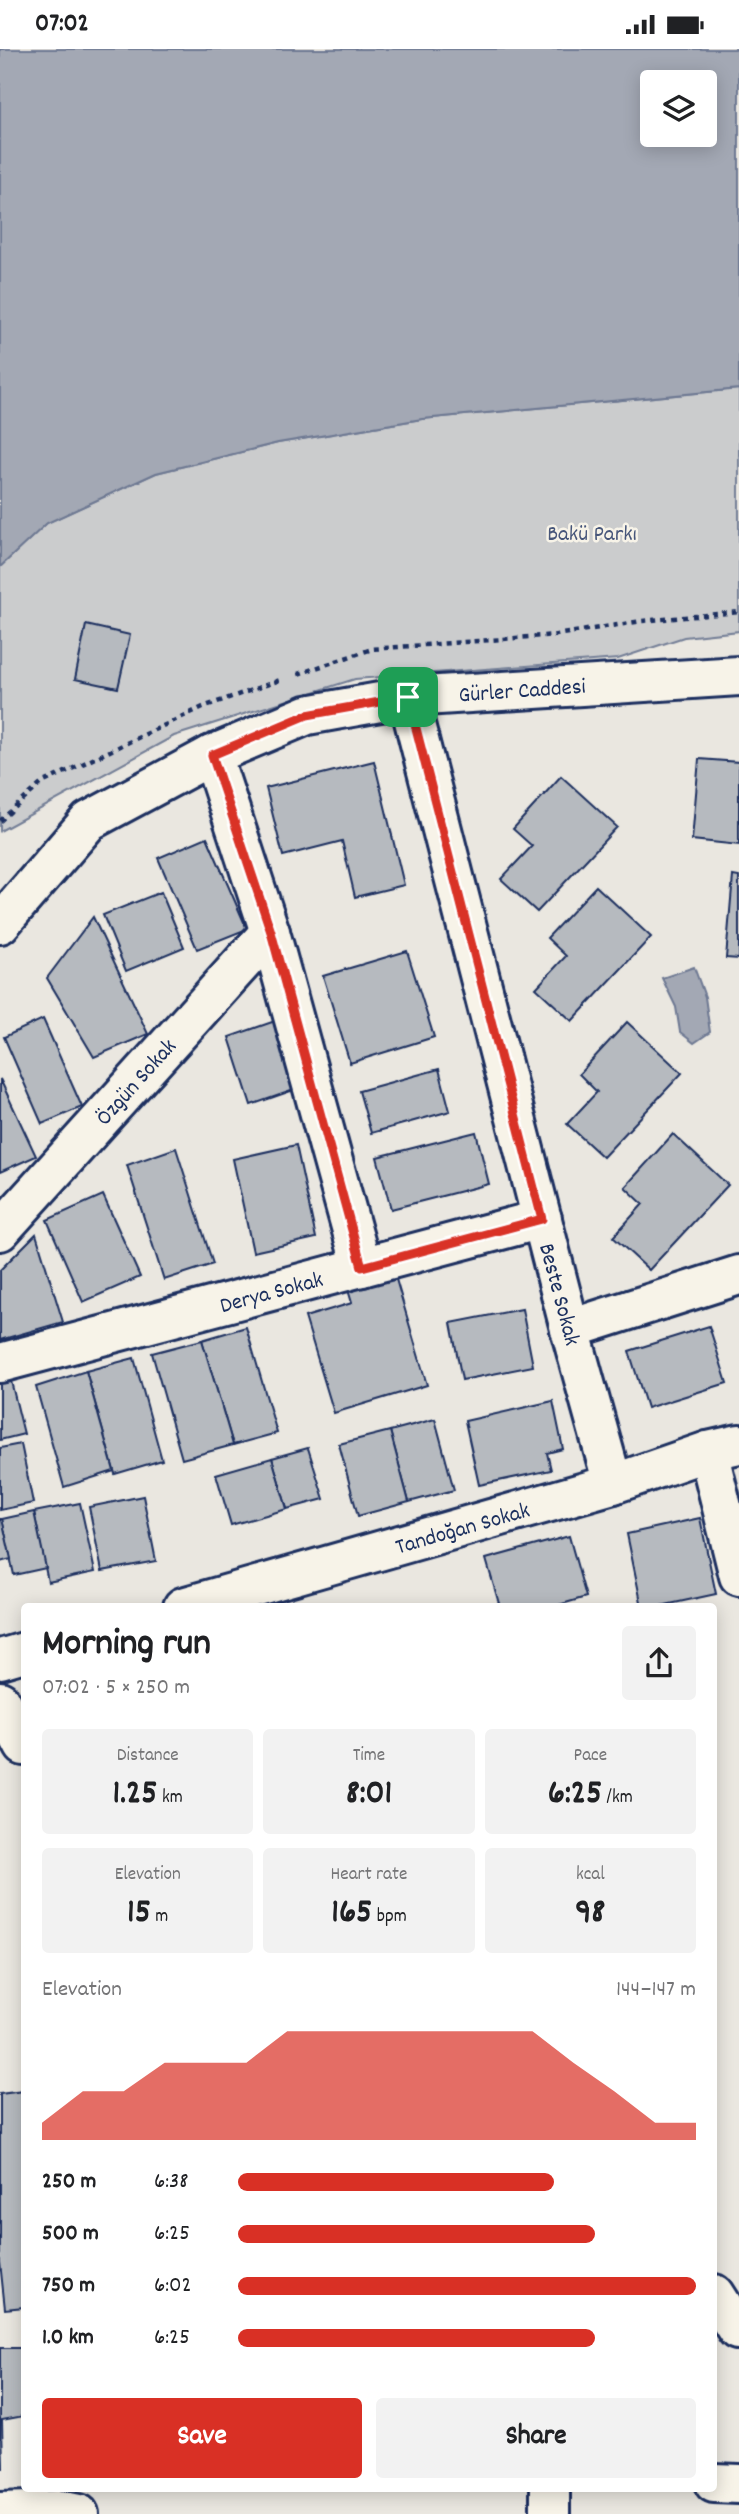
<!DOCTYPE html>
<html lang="en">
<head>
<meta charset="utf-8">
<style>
	:root { --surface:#fff; --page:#f2f2f2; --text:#202124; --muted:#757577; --accent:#d93025 }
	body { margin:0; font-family:Dekko,sans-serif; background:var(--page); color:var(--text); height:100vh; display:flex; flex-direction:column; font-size:26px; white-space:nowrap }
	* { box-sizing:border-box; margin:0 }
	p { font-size:23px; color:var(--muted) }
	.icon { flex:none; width:38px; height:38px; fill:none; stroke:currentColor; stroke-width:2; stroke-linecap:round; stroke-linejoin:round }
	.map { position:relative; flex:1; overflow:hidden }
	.drawer { position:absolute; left:21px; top:1554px; width:696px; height:889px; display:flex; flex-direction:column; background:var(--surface); border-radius:7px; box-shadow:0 4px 18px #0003 }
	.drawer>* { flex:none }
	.buttons { position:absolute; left:640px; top:21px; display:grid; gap:14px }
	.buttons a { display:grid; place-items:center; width:77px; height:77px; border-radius:7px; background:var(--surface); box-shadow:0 4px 18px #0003; font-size:35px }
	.pin { position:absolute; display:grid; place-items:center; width:60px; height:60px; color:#fff; margin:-30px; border-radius:14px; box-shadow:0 4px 10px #0006 }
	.round { display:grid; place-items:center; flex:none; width:74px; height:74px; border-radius:7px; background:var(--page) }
	.headline { display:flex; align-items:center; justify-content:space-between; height:119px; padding:0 21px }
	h1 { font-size:38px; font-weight:800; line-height:52px }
	.stats { display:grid; grid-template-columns:repeat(3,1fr); gap:10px; height:119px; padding:7px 21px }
	.stats div { display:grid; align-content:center; border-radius:7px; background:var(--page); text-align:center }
	.stats b { font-size:35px; font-weight:800 }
	.stats small { font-size:19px; font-weight:400 }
	.stats p { font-size:19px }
	.chart { height:196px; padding:14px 21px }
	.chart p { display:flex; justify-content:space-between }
	.chart svg { width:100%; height:126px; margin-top:7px; fill:var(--accent); opacity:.7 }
	.button { display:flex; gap:14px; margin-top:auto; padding:14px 21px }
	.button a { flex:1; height:80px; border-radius:7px; background:var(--accent); color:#fff; font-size:28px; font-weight:800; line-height:80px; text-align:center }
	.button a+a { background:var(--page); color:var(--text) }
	ul { padding:0 21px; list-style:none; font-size:23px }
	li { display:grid; grid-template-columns:112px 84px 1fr; align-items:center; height:52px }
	li i { height:18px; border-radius:9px; background:var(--accent) }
	.status { display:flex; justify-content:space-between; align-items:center; height:49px; padding:0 35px; background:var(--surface); direction:ltr }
	.status svg { height:19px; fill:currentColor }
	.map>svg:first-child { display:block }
	.green { fill:#cbcccd; stroke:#737e96; stroke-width:2 }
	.water { fill:#a3a8b4; stroke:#6d7892; stroke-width:2; fill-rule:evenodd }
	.building { fill:#b6babf; stroke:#1b2f5e; stroke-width:2 }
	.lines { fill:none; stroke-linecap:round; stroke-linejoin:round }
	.minor-casing { stroke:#1b2f5e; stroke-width:44 }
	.path { stroke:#1b2f5e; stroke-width:4.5; stroke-dasharray:5 5; stroke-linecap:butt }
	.minor { stroke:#f7f3e8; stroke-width:38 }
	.route-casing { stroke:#fff; stroke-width:14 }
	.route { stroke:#d93025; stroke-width:9 }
	.labels { text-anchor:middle; stroke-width:5; stroke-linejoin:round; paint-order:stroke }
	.park-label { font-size:23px; fill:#47567a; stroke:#f7f3e8 }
	.street-label { font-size:23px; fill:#1b2f5e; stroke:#f7f3e8 }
</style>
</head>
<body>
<div class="status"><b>07:02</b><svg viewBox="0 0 49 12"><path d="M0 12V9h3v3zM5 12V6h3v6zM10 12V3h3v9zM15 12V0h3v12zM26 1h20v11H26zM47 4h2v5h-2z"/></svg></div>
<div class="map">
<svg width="739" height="2465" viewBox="0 0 739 2465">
	<rect width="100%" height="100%" fill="#eae7e0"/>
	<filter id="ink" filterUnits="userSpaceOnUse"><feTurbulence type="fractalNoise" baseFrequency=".0143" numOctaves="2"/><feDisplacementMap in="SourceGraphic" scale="14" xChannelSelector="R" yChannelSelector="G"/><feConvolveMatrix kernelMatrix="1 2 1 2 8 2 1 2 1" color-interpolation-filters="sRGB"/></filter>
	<g filter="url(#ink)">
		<polygon class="green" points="739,340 739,582 684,588 618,610 355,630 174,687 0,782 0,518 47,474 156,424 278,394 422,370"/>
		<g class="water">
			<path d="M0 0H739V340L422 370 278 394 156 424 47 474 0 518ZM653 33H705V86H653Z"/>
			<polygon points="694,918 705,948 710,983 694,994 680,983 676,958 662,929"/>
		</g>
		<g class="building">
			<polygon points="86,576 130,586 118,639 75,630"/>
			<polygon points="699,710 739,713 739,796 692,791"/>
			<polygon points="374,712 404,836 355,848 342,792 283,807 266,739"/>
			<polygon points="561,727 617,778 537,863 501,830 532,797 513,780"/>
			<polygon points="207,788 247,880 197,900 158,809"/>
			<polygon points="733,827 739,828 739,910 726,909"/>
			<polygon points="596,837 651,888 572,972 536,939 566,907 547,889"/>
			<polygon points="161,843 184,898 126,922 103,866"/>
			<polygon points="93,868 148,985 94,1008 47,929"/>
			<polygon points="407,902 434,988 350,1014 323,927"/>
			<polygon points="43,970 82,1058 42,1075 4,988"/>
			<polygon points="275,972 297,1040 251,1056 229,988"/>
			<polygon points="627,973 682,1024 603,1108 567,1075 597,1043 579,1025"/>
			<polygon points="439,1020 450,1062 371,1084 359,1042"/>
			<polygon points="0,1030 36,1107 0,1123"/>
			<polygon points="476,1083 489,1135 391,1160 377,1108"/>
			<polygon points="673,1085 728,1136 649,1221 613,1188 643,1155 625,1138"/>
			<polygon points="296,1096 316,1189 253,1203 233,1110"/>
			<polygon points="176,1099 213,1215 164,1231 127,1116"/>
			<polygon points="103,1146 140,1228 83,1253 47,1171"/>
			<polygon points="36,1185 63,1273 0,1291 0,1221"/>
			<polygon points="393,1220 427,1336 334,1364 305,1268 352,1254 346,1234"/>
			<polygon points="522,1260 533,1317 462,1331 451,1274"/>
			<polygon points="709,1277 727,1334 647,1359 629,1302"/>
			<polygon points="246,1278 277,1384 233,1396 202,1291"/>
			<polygon points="202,1291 233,1396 182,1410 152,1304"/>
			<polygon points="134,1309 162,1411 115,1425 86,1322"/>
			<polygon points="86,1322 114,1422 64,1438 36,1338"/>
			<polygon points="9,1324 24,1385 0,1391 0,1326"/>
			<polygon points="553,1352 563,1400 547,1404 551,1421 479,1436 465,1372"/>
			<polygon points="435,1370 454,1441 409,1453 390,1382"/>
			<polygon points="390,1382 409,1453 358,1467 339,1395"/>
			<polygon points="21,1395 33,1454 0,1461 0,1399"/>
			<polygon points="308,1399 324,1450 287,1460 272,1409"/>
			<polygon points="272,1409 287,1460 231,1476 216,1425"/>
			<polygon points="143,1447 156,1512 102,1522 89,1458"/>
			<polygon points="80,1454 95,1523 48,1533 34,1463"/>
			<polygon points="34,1463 46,1519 14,1526 2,1470"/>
			<polygon points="700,1469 716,1545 656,1558 642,1558 627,1485"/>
			<polygon points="0,1470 2,1470 11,1510 0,1513"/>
			<polygon points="569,1487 586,1548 552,1558 500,1558 486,1510"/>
			<polygon points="24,2042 24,2258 5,2260 0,2213 0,2045"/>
			<polygon points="0,2299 24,2299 24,2367 2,2371 3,2419 0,2419"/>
		</g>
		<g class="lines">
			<g class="minor-casing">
				<g id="minor">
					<polyline points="408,648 570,1280 613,1435"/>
					<polyline points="212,706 270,883 362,1218"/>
					<polyline points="0,875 89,772 212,706 307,666 408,648 739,627"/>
					<polyline points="0,1182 270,883"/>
					<polyline points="570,1280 739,1226"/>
					<polyline points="0,1314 542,1170"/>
					<polyline points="708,1402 739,1527"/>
					<polyline points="183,1558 613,1435 708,1402 739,1395"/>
					<polyline points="0,1610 24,1603"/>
					<polyline points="0,1652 24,1697"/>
					<polyline points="714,2245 737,2281"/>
					<polyline points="714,2434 739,2435"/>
					<polyline points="0,2463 60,2461 79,2465"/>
					<polyline points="550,2465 550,2440"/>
				</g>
			</g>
			<g class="path">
				<polyline points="298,625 372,600 556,586 642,572 739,563"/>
				<polyline points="0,772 42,734 203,658 283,630"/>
			</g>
			<use href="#minor" class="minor"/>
		</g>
	</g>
	<g class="lines" filter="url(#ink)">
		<g class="route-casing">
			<polygon id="route" points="408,648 542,1170 362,1218 271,883 212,706 307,666"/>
		</g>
		<use href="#route" class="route"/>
	</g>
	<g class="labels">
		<g class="park-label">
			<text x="592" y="491">Bakü Parkı</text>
		</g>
		<g class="street-label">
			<text transform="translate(522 640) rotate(-4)" y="8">Gürler Caddesi</text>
			<text transform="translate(135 1032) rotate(-48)" y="8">Özgün Sokak</text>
			<text transform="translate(271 1242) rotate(-15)" y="8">Derya Sokak</text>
			<text transform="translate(561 1245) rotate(75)" y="8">Beste Sokak</text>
			<text transform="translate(462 1478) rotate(-16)" y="8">Tandoğan Sokak</text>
		</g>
	</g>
</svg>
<div class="buttons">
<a><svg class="icon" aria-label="layers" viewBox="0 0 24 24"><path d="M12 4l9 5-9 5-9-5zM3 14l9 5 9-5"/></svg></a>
</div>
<div class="pin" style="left:408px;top:648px;background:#1e9e55"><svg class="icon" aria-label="arrive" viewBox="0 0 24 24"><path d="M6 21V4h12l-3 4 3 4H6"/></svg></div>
<section class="drawer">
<div class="headline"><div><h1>Morning run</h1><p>07:02 · 5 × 250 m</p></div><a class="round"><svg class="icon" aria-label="share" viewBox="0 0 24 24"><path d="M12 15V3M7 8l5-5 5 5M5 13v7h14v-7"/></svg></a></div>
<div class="stats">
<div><p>Distance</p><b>1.25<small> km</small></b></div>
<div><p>Time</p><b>8:01</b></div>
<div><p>Pace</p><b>6:25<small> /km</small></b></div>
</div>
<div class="stats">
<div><p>Elevation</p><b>15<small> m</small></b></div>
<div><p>Heart rate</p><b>165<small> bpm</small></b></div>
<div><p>kcal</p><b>98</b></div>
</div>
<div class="chart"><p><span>Elevation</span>144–147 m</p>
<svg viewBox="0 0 160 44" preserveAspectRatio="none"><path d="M0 44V38L10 27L20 27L30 17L40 17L50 17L60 6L70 6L80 6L90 6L100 6L110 6L120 6L130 17L140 27L150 38L160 38V44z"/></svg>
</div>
<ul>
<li><b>250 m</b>6:38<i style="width:69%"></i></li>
<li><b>500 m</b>6:25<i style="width:78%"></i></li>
<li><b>750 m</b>6:02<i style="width:100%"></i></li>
<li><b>1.0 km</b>6:25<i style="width:78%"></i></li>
</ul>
<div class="button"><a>Save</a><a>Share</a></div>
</section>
</div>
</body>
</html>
